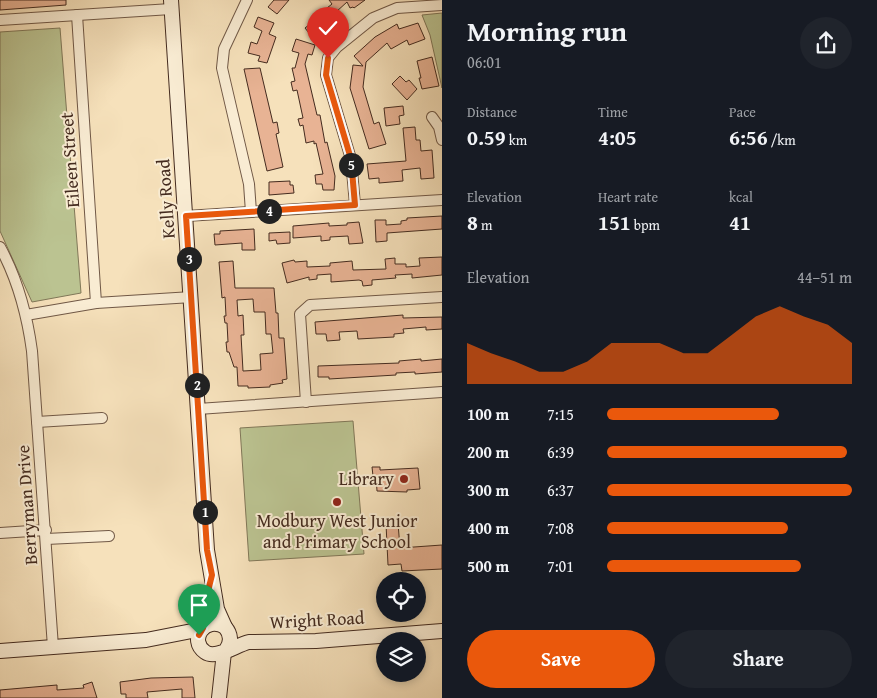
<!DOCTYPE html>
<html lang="en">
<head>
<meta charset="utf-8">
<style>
	:root { --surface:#171b24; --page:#20242c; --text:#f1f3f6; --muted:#9ea1a6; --accent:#ea580c }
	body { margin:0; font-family:"Gentium Book Plus",serif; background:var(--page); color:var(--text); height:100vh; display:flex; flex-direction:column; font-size:19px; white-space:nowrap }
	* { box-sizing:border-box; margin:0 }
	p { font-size:16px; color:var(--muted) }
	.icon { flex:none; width:28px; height:28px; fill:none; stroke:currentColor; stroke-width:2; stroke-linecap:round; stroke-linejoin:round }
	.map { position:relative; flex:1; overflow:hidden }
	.sheet { display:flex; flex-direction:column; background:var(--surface); width:435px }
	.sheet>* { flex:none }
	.buttons { position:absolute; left:376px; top:572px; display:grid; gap:10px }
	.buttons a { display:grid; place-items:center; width:50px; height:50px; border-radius:50%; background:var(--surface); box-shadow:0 2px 8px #0003; font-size:25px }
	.pin { position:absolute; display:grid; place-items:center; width:42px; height:42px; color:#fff; margin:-51px -21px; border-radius:50% 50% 50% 0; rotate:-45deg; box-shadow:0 0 5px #0007 }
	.pin .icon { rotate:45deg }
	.km { position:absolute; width:25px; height:25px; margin:-12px; border-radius:50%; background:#222; color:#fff; font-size:14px; line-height:25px; text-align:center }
	.round { display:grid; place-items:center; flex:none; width:52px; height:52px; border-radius:26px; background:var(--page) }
	.head { display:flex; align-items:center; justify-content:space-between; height:85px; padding:0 25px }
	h1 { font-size:28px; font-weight:800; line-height:38px }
	.figures { display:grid; grid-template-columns:repeat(3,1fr); gap:8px; height:85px; padding:5px 25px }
	.figures div { display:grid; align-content:center }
	.figures b { font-size:21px; font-weight:800 }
	.figures small { font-size:14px; font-weight:400 }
	.figures p { font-size:14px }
	.chart { height:140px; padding:10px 25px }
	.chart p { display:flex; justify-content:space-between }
	.chart svg { width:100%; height:90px; margin-top:5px; fill:var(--accent); opacity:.7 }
	.button { display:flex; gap:10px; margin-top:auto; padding:10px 25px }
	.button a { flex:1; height:58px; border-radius:30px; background:var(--accent); color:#fff; font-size:20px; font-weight:800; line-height:58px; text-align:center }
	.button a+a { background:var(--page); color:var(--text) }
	ul { padding:0 25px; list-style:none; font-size:16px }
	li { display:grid; grid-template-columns:80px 60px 1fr; align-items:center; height:38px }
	li i { height:12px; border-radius:6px; background:var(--accent) }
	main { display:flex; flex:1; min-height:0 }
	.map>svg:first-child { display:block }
	.green { fill:#bbc391; stroke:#807758 }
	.building { fill:#e8b394; stroke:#442b1f; fill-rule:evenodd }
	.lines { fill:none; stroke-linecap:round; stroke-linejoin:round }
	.street-casing { stroke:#705846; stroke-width:12 }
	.secondary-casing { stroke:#442b1f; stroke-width:16 }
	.street { stroke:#f9ecd3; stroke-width:10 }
	.secondary { stroke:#f9ecd3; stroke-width:14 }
	.route-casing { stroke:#fff; stroke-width:10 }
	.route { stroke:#ea580c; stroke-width:6 }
	.poi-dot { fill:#8f2418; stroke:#f9ecd3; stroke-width:2 }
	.labels { text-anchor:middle; stroke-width:4; stroke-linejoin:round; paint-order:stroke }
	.street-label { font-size:18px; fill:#442b1f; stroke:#f9ecd3 }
	.poi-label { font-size:18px; fill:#442b1f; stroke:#f9ecd3; text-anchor:end }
</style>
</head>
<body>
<main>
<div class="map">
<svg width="442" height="698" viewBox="0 0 442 698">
	<rect width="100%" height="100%" fill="#f6e1bb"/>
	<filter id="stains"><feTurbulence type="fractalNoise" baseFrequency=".004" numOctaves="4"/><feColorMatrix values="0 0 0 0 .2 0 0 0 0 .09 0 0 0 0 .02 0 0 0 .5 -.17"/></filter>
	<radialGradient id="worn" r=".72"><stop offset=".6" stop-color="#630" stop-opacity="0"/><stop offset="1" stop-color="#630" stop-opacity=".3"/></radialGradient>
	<g class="green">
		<polygon points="442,13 442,88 430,35 422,15"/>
		<polygon points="60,28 81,293 32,302 0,231 0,32"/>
		<polygon points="353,421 364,554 249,561 240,428"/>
	</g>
	<g class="building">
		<polygon points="0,0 66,0 66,5 0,10"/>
		<polygon points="274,0 289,0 277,14 268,7"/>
		<polygon points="329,0 365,0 354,8 353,7 350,8 347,2 336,12 339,15 329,23 331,26 313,38 305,28 324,13 322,12 332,4"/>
		<polygon points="258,17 274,23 269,34 276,37 267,63 258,61 260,56 248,53 251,42 257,44 262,31 254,27"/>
		<polygon points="418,23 425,39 409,45 407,40 391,49 387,43 366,62 363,87 374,124 379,122 386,144 369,149 350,88 353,65 363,66 354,56 375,37 397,24 399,29"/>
		<polygon points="296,39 315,45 312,55 308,54 305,64 317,115 320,115 325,143 327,142 335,176 334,190 323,190 322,184 316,184 315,175 323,174 316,143 314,144 314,141 306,143 303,125 300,126 298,119 303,118 297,90 293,91 291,82 295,81 292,68 295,68 299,53 292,51"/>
		<polygon points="432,57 439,86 422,89 419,78 421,78 417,61"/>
		<polygon points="260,68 273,123 277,122 279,133 276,134 283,167 267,171 244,69"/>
		<polygon points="400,76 406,82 409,80 417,89 407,100 392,84"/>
		<polygon points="403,106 404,115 399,116 400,124 386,126 384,108"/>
		<polygon points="415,127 416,140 420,140 421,151 432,150 434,178 421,179 420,168 402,170 403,181 379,183 379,178 369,179 367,164 406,161 403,128"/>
		<polygon points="290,181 290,185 293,185 294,193 269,195 269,182"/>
		<polygon points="442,216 442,229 387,233 387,241 376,242 375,220 386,220 386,225 401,224 401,221 407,220 407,218"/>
		<polygon points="359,222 363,243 349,244 348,236 330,237 330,240 321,241 321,236 293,238 293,226 329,223 329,226 347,225 347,223"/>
		<polygon points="254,229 255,250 242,250 242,243 215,245 214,234 220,234 220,231"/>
		<polygon points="290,232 290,243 277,244 276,240 269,241 269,233"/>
		<polygon points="442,257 442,275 412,278 412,274 395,275 396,278 372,280 372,285 363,286 362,281 359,280 331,282 331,274 317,275 317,279 309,280 309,277 287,283 282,263 294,260 295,262 307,261 307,267 330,266 330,263 352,261 353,270 386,269 385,259 395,258 395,264 406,264 406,267 420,266 419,258"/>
		<path d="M233 261 235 288H274L276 313H278L279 338H284L287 379 282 380 283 383 270 385V387L248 388V386H238L237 367H234L229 352H227L226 342H228L227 323H225L224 316H226L225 297 222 298 219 262ZM253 299 254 312H265L266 334H271L273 353 260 354 261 370 243 371 241 335H244L243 315 238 316 237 300Z"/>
		<polygon points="403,315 403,318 442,317 442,329 426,330 426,327 403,329 404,333 394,334 394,337 358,339 357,331 339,332 340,340 327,341 326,334 316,334 315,322"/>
		<polygon points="421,359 421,361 442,359 442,372 415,374 415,372 396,373 396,375 329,379 329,377 318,377 318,366 399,363 399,361"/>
		<polygon points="372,467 380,467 380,470 418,468 420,489 407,490 407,492 377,491 376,476 373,476"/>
		<polygon points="398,523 400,548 442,545 442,569 402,571 401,564 388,565 386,524"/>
		<polygon points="193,677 195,698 182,698 182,689 147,692 148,698 126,698 126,694 121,694 120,682 151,678"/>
		<polygon points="92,682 97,698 0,698 0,690 57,685 57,690 84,688 83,685"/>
	</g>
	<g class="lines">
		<g class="street-casing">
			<g id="street">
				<polyline points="247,0 224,49 222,68 249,184 251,212"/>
				<polyline points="77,15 96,303"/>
				<polyline points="0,20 171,9"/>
				<polyline points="432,117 439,127 442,140"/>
				<polyline points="355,205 351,159 326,75 328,58 337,47 373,18 397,8 442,5"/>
				<polyline points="186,216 442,200"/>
				<path d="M0 247C18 280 27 314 32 351L53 647"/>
				<polyline points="26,315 96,303 192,297"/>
				<polyline points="306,402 300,314 310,305 442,297"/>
				<polyline points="198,409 442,392"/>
				<polyline points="37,422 102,418"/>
				<polyline points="0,533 46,530"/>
				<polyline points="46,539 109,536"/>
			</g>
		</g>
		<g class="secondary-casing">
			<g id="secondary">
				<polyline points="171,0 207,550 217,609 225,627"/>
				<path d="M226 650C232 642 231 634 225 627 205 615 188 640 205 652 216 660 236 645 249 642L316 641 442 631"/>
				<polyline points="0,651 146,640 202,629"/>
				<polyline points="219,698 224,652"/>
			</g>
		</g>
		<use href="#street" class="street"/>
		<use href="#secondary" class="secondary"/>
	</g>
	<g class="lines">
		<g class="route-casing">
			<polyline id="route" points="199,635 203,628 209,604 209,587 212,575 207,550 186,216 355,205 351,159 326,75 328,58"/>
		</g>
		<use href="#route" class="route"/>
	</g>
	<g class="poi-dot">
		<circle cx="404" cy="479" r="5"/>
		<circle cx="337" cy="502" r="5"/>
	</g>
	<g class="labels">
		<g class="street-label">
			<text transform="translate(70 160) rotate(-94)" y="6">Eileen Street</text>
			<text transform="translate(166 199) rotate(-94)" y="6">Kelly Road</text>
			<text transform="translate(27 505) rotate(-94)" y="6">Berryman Drive</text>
			<text transform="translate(317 620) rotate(-3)" y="6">Wright Road</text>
		</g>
		<g class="poi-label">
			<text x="394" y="485">Library</text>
			<text x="337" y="527" text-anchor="middle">Modbury West Junior<tspan x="337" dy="21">and Primary School</tspan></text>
		</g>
	</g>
	<rect width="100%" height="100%" filter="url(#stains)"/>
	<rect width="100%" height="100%" fill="url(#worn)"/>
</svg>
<div class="buttons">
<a><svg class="icon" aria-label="locate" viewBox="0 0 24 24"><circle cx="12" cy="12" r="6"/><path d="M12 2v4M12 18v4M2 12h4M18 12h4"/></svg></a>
<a><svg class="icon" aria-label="layers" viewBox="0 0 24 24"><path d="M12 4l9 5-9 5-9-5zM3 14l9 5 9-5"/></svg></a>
</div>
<div class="pin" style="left:199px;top:635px;background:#1e9e55"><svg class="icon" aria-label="arrive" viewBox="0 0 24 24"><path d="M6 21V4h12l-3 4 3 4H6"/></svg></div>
<div class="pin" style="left:328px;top:58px;background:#d93025"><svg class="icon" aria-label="check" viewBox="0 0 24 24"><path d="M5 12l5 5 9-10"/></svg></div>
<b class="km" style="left:205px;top:512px">1</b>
<b class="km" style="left:197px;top:385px">2</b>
<b class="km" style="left:189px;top:259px">3</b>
<b class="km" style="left:269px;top:211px">4</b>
<b class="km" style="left:351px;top:165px">5</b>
</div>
<section class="sheet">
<div class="head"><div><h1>Morning run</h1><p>06:01</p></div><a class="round"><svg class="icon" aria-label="share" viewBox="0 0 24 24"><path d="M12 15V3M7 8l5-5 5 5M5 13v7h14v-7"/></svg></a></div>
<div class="figures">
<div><p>Distance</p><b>0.59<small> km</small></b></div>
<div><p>Time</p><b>4:05</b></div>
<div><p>Pace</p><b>6:56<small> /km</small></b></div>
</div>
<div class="figures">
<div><p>Elevation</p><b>8<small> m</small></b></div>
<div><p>Heart rate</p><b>151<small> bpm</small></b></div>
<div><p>kcal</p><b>41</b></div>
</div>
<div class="chart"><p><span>Elevation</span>44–51 m</p>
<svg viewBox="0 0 160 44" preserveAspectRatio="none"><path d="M0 44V24L10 29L20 33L30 38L40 38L50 33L60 24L70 24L80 24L90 29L100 29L110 20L120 11L130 6L140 11L150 15L160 24V44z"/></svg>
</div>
<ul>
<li><b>100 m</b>7:15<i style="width:70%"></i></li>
<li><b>200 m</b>6:39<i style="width:98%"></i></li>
<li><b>300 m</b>6:37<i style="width:100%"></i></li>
<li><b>400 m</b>7:08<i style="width:74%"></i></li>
<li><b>500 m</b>7:01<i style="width:79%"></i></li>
</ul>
<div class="button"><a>Save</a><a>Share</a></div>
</section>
</main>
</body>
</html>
